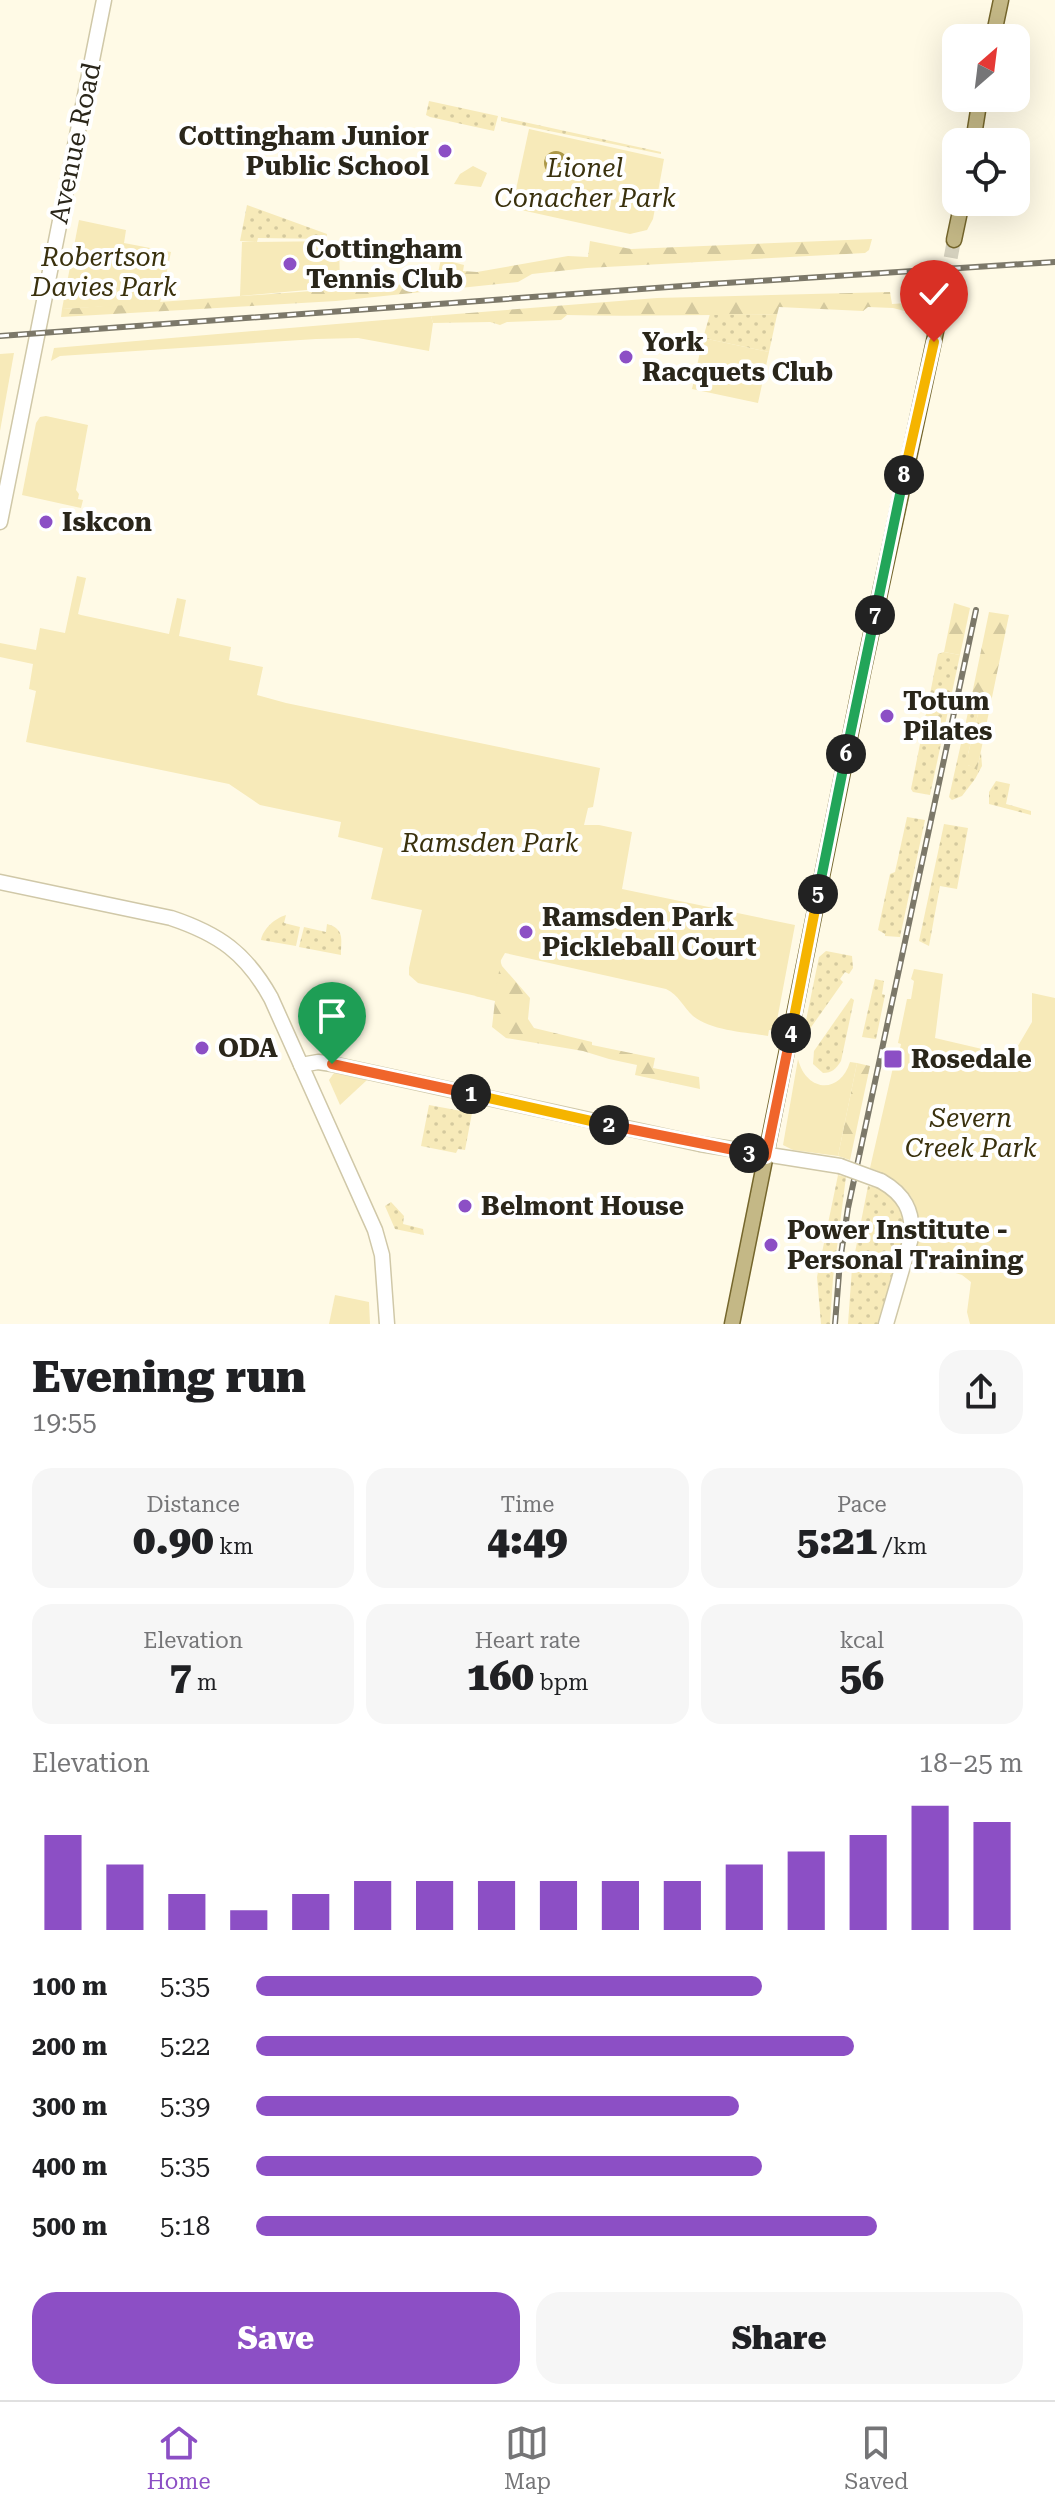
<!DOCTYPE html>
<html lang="en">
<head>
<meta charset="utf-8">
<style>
	:root { --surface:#fff; --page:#f6f6f6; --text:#202124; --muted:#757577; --line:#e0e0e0; --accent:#8c4fc5 }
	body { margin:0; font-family:"Roboto Serif",serif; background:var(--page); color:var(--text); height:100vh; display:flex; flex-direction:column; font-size:30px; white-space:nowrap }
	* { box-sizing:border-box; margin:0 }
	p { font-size:26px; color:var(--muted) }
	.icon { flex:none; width:44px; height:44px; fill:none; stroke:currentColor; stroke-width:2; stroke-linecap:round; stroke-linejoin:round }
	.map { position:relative; height:1324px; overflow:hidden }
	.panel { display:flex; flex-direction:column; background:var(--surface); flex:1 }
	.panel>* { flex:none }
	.needle { width:52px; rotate:28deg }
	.controls { position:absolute; left:942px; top:24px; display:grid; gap:16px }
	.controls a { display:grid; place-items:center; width:88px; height:88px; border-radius:16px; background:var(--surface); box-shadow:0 8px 32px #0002; font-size:40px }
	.pin { position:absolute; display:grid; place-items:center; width:68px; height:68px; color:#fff; margin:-82px -34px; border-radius:50% 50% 50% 0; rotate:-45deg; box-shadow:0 0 8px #0007 }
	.pin .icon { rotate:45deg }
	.km { position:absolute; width:40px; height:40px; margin:-20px; border-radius:50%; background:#222; color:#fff; font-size:22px; line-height:40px; text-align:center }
	.round { display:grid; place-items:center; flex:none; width:84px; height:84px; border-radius:24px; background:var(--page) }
	.summary { display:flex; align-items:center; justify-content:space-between; height:136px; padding:0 32px }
	h1 { font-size:44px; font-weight:800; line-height:60px }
	.metrics { display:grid; grid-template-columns:repeat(3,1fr); gap:12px; height:136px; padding:8px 32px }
	.metrics div { display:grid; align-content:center; border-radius:20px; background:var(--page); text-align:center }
	.metrics b { font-size:40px; font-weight:800 }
	.metrics small { font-size:22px; font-weight:400 }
	.metrics p { font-size:22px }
	.chart { height:224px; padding:16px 32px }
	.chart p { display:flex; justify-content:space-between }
	.chart svg { width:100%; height:144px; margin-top:8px; stroke:var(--accent); stroke-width:6 }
	.cta { display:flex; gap:16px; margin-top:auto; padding:16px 32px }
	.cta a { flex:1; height:92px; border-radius:24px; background:var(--accent); color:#fff; font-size:32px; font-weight:800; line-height:92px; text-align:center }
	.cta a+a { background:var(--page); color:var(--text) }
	ul { padding:0 32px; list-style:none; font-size:26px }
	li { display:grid; grid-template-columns:128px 96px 1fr; align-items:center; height:60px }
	li i { height:20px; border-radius:10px; background:var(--accent) }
	.tab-bar { display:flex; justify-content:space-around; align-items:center; height:112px; border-top:2px solid var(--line); background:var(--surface); font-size:22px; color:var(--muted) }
	.tab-bar a { display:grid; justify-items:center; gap:4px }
	.tab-bar .on { color:var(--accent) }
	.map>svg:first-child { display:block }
	.grass { fill:url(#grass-dots) }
	.forest { fill:url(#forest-firs) }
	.green { fill:#f7eab9 }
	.water { fill:url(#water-ripples) }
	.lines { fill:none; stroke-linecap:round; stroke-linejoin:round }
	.primary-tunnel { stroke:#d4d0bd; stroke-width:14; stroke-dasharray:14 7; stroke-linecap:butt }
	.secondary-casing { stroke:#d0c8a8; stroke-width:17 }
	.primary-casing { stroke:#75662c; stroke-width:17 }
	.secondary { stroke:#fff; stroke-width:14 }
	.primary { stroke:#c4b886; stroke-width:14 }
	.rail-casing { stroke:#7c7869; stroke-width:6 }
	.rail { stroke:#fff; stroke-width:3; stroke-dasharray:9; stroke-linecap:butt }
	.secondary-bridge-casing { stroke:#d0c8a8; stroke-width:17; stroke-linecap:butt }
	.secondary-bridge { stroke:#fff; stroke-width:14 }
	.split-1-casing { stroke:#fff; stroke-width:16 }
	.split-2-casing { stroke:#fff; stroke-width:16 }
	.split-3-casing { stroke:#fff; stroke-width:16 }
	.split-4-casing { stroke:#fff; stroke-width:16 }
	.split-5-casing { stroke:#fff; stroke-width:16 }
	.split-6-casing { stroke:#fff; stroke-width:16 }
	.split-7-casing { stroke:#fff; stroke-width:16 }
	.split-8-casing { stroke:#fff; stroke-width:16 }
	.split-9-casing { stroke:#fff; stroke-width:16 }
	.split-1 { stroke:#f0652b; stroke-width:10 }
	.split-2 { stroke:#f5b400; stroke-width:10 }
	.split-3 { stroke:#f0652b; stroke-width:10 }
	.split-4 { stroke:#f0652b; stroke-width:10 }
	.split-5 { stroke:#f5b400; stroke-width:10 }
	.split-6 { stroke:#22a559; stroke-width:10 }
	.split-7 { stroke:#22a559; stroke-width:10 }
	.split-8 { stroke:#22a559; stroke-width:10 }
	.split-9 { stroke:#f5b400; stroke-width:10 }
	.poi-dot { fill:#8c4fc5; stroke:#fff; stroke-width:3 }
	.labels { text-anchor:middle; stroke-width:8; stroke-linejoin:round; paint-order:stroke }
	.poi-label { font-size:26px; font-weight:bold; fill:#2a261a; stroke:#fff; text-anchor:start }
	.street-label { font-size:26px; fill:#2a261a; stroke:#fff }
	.park-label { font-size:26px; font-style:italic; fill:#3a310d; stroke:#fff }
</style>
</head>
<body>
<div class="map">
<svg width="1055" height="1324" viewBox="0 0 1055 1324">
	<defs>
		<pattern id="grass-dots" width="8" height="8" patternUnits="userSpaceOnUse" patternTransform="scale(2)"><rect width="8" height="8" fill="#f7eab9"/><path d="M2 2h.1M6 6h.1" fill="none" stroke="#d4c99e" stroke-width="1.8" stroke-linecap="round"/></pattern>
		<pattern id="forest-firs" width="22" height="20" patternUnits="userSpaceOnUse" patternTransform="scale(2)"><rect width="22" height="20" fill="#f7eab9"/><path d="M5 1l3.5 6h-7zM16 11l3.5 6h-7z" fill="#d4c99e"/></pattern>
		<pattern id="water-ripples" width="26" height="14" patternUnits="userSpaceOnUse" patternTransform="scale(2)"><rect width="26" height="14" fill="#ad9948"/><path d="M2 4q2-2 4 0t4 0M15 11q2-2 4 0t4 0" fill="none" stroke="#8d7d3b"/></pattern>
	</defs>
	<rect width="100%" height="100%" fill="#fffae6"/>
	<g class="grass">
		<polygon points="429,101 498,116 494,131 430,117 426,115"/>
		<polygon points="501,117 661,152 661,154 501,121"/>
		<polygon points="247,205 327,234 326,239 258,238 257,242 240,241"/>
		<polygon points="710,314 777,315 769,352 703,338"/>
		<polygon points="944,652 960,655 930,795 913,792 911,789 938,654"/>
		<polygon points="971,699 980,706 968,754 968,765 977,769 981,752 982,766 975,779 962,796 952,800 949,797"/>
		<polygon points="996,781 1010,784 1006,804 1031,811 1031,815 989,804 989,792"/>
		<polygon points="907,817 925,820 900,937 885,936 885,934 878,930 890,874 895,872"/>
		<polygon points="944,824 968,828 957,889 940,886 929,946 919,941"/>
		<path d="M286 915 284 923 300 927 296 946 261 940C263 929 275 918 286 915Z"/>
		<path d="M327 924C345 929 341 939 341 955L299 947 304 927 326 932Z"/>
		<polygon points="826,951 852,956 853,968 849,974 845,972 840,979 843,982 802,1040 819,957"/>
		<polygon points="875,979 884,981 882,994 885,995 876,1039 862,1037"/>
		<path d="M851 998 854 1000 841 1061C836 1069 832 1073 823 1073L813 1064 814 1051Z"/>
		<polygon points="429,1105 472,1113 465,1150 458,1149 456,1153 421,1146"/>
		<polygon points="838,1175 846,1177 833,1278 830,1324 821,1324 817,1277"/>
		<polygon points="868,1186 887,1190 904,1212 905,1238 879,1324 848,1324 852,1268"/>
		<polygon points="391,1202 404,1216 403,1224 423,1229 424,1235 395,1229 385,1206"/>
	</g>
	<g class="forest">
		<polygon points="872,239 869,250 865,253 587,268 532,274 518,282 336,301 61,317 62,309 436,282 441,259 464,265 463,271 477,272 568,256 588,257 590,241 631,249"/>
		<path d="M890 292 892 304 923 302 920 315 893 308 868 307 863 311 779 307 777 315C707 314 637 317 567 315L561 320 507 322 500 325 490 322 433 323 431 316 657 298Z"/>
		<polygon points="954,603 970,608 960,655 944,652"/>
		<polygon points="989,612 1009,615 977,770 968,765 968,754 980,706 971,699"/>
		<polygon points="500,960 502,966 530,998 528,1019 534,1028 592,1042 592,1045 655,1058 653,1068 699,1077 700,1089 635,1075 637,1065 609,1059 583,1051 506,1038 492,1027 495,1001 475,996"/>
		<polygon points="857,1063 870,1066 850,1160 838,1156"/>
	</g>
	<g class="green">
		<polygon points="529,129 664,159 653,219 647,230 630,234 512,208"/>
		<polygon points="473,166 487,173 481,187 454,184 460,174"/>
		<polygon points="79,220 126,230 124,243 171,252 160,303 62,309"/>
		<polygon points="339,241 340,287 240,296 242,242"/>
		<polygon points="431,316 433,323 429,351 358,338 316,339 60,356 51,361 54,348"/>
		<polygon points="703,338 769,352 758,403 692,389"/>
		<polygon points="14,353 0,431 0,354"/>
		<polygon points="46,416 88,425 76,490 79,494 78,499 83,500 81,508 22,495 36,423 40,417"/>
		<path d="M77 576 86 578 78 614 81 615 169 634 177 598 186 600 179 636 231 647 229 660 263 667 257 695 286 703 600 768 593 807 588 808 584 825H599L632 832 622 889 795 925 775 1031 769 1030 768 1036C745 1032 712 1031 693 1016 683 1007 679 995 666 989L505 953 501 960 494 1000 418 983 409 975V968L422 910 371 899 383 848 338 837 341 822 260 805 229 784 26 742 36 691 29 689 33 664 0 657V643L36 650 40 628 65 633Z"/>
		<path d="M914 969 943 974 935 1038 1012 1056 1032 1022V993L1055 998V1324H970L967 1312 971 1282 962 1275 913 1260C925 1212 919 1187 870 1168L894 1063H897L901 1044 898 1043 907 999H911L914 981 911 979Z"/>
		<path d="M798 1059C806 1092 840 1095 850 1062L857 1063 838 1156 793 1150 783 1145Z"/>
		<polygon points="334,1073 367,1080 340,1105 329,1080"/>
		<polygon points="335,1295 369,1302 370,1324 329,1324"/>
	</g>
	<circle class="water" cx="556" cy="163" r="12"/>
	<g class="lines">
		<polyline class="primary-tunnel" points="943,299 954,240"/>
		<g class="secondary-casing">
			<g id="secondary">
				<polyline points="0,522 104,0"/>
				<path d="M0 882 171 918C219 934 246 953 271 998L375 1230 382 1255 387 1324"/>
				<polyline points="301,1065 318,1062 332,1064 700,1144 840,1166"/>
				<path d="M881 1181C904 1194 914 1211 911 1238L886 1324"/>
			</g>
		</g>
		<g class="primary-casing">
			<g id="primary">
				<polyline points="993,38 1001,0"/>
				<polyline points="973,142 980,98"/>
				<polyline points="954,240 962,202"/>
				<polyline points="732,1324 863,672 943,299"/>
			</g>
		</g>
		<use href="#secondary" class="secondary"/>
		<use href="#primary" class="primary"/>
		<g class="rail-casing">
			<g id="rail">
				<polyline points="0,336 710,284 1055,262"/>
				<polyline points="835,1324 840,1261 848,1208 976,610"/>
			</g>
		</g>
		<use href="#rail" class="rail"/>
		<g class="secondary-bridge-casing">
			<polyline id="secondary-bridge" points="840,1166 881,1181"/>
		</g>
		<use href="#secondary-bridge" class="secondary-bridge"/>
	</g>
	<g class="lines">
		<g class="split-1-casing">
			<polyline id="split-1" points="332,1064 471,1094"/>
		</g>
		<g class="split-2-casing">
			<polyline id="split-2" points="471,1094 609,1125"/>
		</g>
		<g class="split-3-casing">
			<polyline id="split-3" points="609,1125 749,1153"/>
		</g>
		<g class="split-4-casing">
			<polyline id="split-4" points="749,1153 766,1156 791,1033"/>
		</g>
		<g class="split-5-casing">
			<polyline id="split-5" points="791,1033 818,894"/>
		</g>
		<g class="split-6-casing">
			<polyline id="split-6" points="818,894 846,754"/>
		</g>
		<g class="split-7-casing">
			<polyline id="split-7" points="846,754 875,615"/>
		</g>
		<g class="split-8-casing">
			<polyline id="split-8" points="875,615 904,475"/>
		</g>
		<g class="split-9-casing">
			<polyline id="split-9" points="904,475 934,342"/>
		</g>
		<use href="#split-1" class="split-1"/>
		<use href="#split-2" class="split-2"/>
		<use href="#split-3" class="split-3"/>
		<use href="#split-4" class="split-4"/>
		<use href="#split-5" class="split-5"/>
		<use href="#split-6" class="split-6"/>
		<use href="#split-7" class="split-7"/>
		<use href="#split-8" class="split-8"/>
		<use href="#split-9" class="split-9"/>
	</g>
	<g class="poi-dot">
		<circle cx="445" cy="151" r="8"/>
		<circle cx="290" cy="264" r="8"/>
		<circle cx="626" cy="357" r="8"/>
		<circle cx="46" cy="522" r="8"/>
		<circle cx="887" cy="716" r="8"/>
		<circle cx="526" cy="932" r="8"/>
		<circle cx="202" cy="1048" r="8"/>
		<rect x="883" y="1049" width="20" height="20" rx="4"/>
		<circle cx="465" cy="1206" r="8"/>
		<circle cx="771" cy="1245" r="8"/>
	</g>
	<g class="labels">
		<g class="poi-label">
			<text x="429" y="145" text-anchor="end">Cottingham Junior<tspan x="429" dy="30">Public School</tspan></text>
			<text x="306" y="258">Cottingham<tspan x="306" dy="30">Tennis Club</tspan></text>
			<text x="642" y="351">York<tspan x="642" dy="30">Racquets Club</tspan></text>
			<text x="62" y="531">Iskcon</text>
			<text x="903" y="710">Totum<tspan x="903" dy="30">Pilates</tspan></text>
			<text x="542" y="926">Ramsden Park<tspan x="542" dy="30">Pickleball Court</tspan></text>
			<text x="218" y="1057">ODA</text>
			<text x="911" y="1068">Rosedale</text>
			<text x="481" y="1215">Belmont House</text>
			<text x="787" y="1239">Power Institute -<tspan x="787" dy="30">Personal Training</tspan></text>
		</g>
		<g class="street-label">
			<text transform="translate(75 143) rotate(-78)" y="9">Avenue Road</text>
		</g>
		<g class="park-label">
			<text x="585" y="177">Lionel<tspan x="585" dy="30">Conacher Park</tspan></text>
			<text x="104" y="266">Robertson<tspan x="104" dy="30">Davies Park</tspan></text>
			<text x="490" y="852">Ramsden Park</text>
			<text x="971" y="1127">Severn<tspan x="971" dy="30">Creek Park</tspan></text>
		</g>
	</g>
</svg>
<div class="controls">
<a><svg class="needle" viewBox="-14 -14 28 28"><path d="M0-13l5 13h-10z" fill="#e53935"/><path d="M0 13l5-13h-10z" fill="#757577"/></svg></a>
<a><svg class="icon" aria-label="locate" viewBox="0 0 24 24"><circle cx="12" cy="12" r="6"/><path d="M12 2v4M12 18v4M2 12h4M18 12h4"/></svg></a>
</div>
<div class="pin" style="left:332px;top:1064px;background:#1e9e55"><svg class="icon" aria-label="arrive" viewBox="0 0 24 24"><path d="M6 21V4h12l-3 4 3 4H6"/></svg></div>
<div class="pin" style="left:934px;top:342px;background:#d93025"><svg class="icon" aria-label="check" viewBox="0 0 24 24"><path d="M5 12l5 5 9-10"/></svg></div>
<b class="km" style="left:471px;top:1094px">1</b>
<b class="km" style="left:609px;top:1125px">2</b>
<b class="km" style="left:749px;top:1153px">3</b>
<b class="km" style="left:791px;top:1033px">4</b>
<b class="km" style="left:818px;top:894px">5</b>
<b class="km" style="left:846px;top:754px">6</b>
<b class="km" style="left:875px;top:615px">7</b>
<b class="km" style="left:904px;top:475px">8</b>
</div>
<section class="panel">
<div class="summary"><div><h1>Evening run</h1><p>19:55</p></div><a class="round"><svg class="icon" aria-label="share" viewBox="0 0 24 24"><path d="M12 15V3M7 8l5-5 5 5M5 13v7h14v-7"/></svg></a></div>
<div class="metrics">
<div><p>Distance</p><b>0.90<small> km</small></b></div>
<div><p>Time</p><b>4:49</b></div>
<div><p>Pace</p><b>5:21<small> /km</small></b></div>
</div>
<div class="metrics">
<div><p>Elevation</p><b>7<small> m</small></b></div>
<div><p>Heart rate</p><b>160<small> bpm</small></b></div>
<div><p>kcal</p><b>56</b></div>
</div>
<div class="chart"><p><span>Elevation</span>18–25 m</p>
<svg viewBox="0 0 160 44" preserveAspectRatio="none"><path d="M5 44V15M15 44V24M25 44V33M35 44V38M45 44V33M55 44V29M65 44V29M75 44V29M85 44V29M95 44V29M105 44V29M115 44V24M125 44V20M135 44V15M145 44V6M155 44V11"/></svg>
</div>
<ul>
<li><b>100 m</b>5:35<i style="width:66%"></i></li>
<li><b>200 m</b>5:22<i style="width:78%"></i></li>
<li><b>300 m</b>5:39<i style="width:63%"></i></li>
<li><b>400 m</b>5:35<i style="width:66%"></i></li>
<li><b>500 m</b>5:18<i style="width:81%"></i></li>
</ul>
<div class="cta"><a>Save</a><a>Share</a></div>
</section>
<nav class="tab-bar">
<a class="on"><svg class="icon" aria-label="home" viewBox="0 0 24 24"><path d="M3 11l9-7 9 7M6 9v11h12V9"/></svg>Home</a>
<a><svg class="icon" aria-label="map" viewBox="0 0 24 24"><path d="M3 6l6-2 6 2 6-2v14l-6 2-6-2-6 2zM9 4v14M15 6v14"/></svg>Map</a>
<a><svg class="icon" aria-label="saved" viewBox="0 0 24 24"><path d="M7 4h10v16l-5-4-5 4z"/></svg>Saved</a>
</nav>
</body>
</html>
